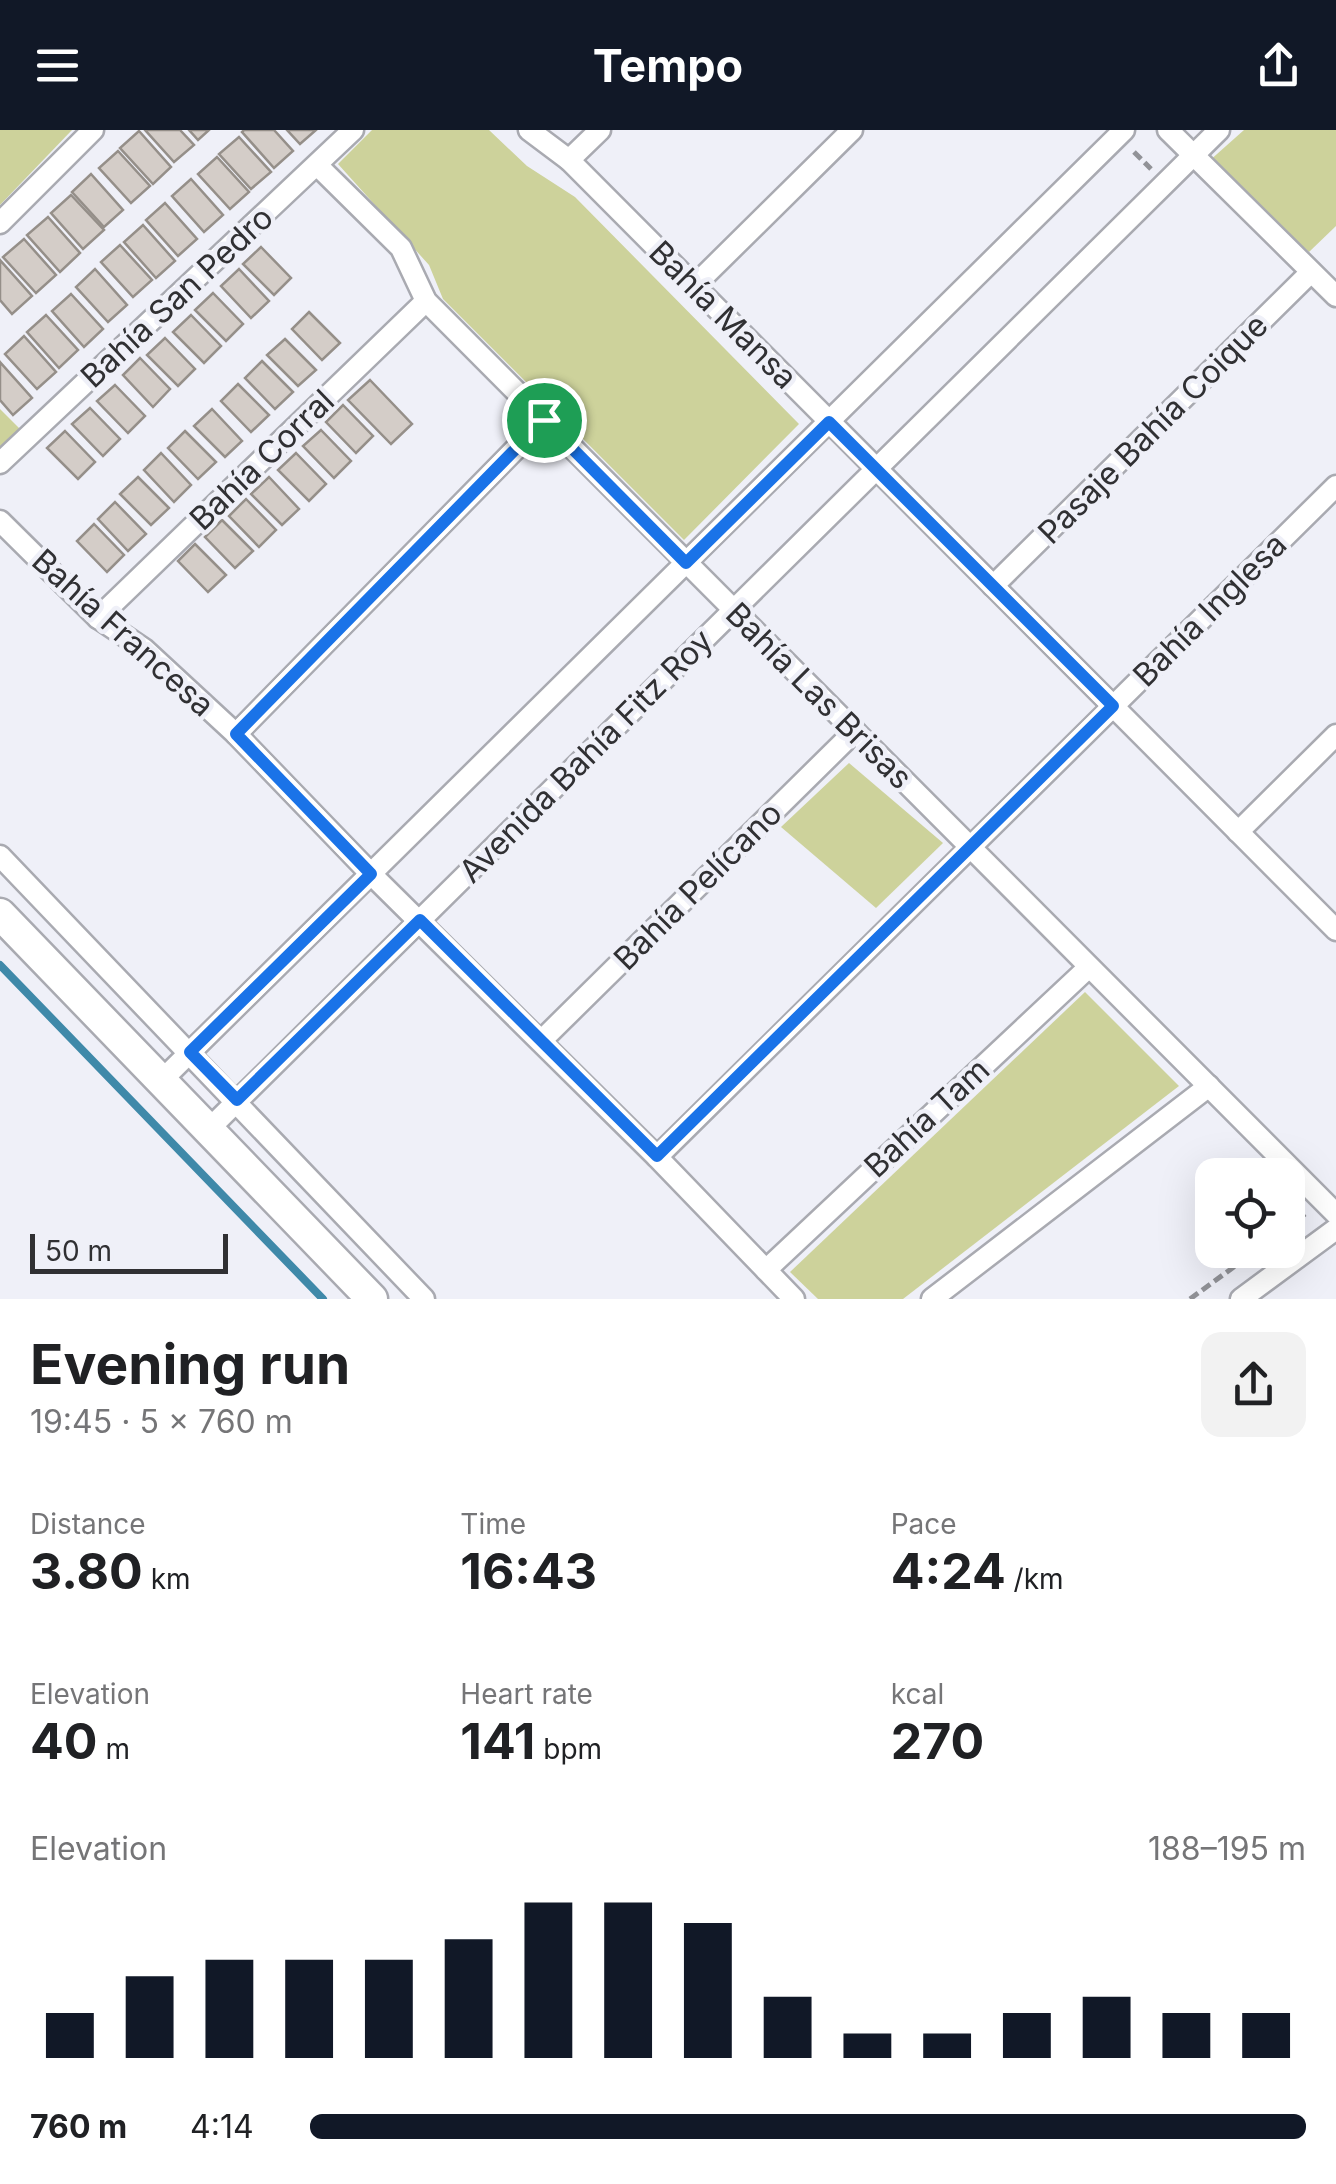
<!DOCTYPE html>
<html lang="en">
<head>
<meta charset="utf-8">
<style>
	:root { --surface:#fff; --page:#f2f2f2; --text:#202124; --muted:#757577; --accent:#111827 }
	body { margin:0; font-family:Inter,sans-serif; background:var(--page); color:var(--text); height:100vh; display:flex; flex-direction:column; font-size:38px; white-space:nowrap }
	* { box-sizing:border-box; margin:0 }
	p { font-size:32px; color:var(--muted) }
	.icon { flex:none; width:55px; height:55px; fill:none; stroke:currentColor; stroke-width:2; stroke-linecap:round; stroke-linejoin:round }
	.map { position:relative; height:1169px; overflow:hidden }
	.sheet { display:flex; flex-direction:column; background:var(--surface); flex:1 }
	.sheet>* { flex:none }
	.fabs { position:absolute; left:1195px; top:1028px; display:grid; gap:20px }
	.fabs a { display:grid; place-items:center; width:110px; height:110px; border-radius:20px; background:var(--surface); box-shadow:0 10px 40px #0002; font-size:50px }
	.scale { position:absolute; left:30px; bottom:25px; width:198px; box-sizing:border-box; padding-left:10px; border:5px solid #303033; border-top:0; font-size:28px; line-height:35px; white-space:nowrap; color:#303033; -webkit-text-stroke:8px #eff0f8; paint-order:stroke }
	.pin { position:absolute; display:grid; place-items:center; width:85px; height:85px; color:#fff; margin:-42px; border:5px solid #fff; border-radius:50%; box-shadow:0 2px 10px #0007 }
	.round { display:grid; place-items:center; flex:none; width:105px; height:105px; border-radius:20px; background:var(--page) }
	.headline { display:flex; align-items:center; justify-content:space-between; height:170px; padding:0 30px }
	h1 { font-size:55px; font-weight:700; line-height:75px }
	.metrics { display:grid; grid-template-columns:repeat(3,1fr); gap:15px; height:170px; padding:10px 30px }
	.metrics div { display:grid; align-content:center }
	.metrics b { font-size:50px; font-weight:700 }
	.metrics small { font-size:28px; font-weight:400 }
	.metrics p { font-size:28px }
	.chart { height:280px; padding:20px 30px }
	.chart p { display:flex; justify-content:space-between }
	.chart svg { width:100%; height:180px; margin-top:10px; stroke:var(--accent); stroke-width:6 }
	ul { padding:0 30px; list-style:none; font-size:32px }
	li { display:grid; grid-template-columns:160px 120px 1fr; align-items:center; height:75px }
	li i { height:25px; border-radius:12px; background:var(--accent) }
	header { display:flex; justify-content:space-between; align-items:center; height:130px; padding:0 30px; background:var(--accent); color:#fff; font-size:45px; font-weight:700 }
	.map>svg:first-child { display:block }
	.green { fill:#cdd29b }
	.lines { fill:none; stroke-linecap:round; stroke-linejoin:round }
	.stream { stroke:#3f89a9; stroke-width:8 }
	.building { fill:#d4cdc8; stroke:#958f89; stroke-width:2.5 }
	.street-casing { stroke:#a9aab1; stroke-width:25 }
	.secondary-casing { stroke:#a9aab1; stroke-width:35 }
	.path { stroke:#919297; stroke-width:5; stroke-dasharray:10 5; stroke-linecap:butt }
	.street { stroke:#fff; stroke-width:20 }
	.secondary { stroke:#fff; stroke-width:30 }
	.route-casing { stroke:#fff; stroke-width:20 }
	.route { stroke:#1a73e8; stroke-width:12 }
	.labels { text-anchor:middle; stroke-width:9; stroke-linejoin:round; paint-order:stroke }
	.street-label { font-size:32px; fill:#303033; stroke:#eff0f8 }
</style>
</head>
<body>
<header><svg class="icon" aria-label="menu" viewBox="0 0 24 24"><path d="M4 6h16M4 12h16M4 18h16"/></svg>Tempo<svg class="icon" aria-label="share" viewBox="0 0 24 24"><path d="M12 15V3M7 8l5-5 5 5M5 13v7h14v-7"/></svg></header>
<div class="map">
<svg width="1336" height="1169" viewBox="0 0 1336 1169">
	<rect width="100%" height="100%" fill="#eff0f8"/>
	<g class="green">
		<polygon points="0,0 72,0 0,75"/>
		<polygon points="372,0 489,0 527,36 575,67 799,294 684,410 443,169 429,135 338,34"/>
		<polygon points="1244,0 1336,0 1336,96 1309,122 1208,32"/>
		<polygon points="0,279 20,299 0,320"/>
		<polygon points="849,633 943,713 876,778 781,697"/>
		<polygon points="1085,862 1179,956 903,1169 818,1169 790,1142"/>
	</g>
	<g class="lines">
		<polyline class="stream" points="0,835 323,1169"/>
	</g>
	<g class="building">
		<polygon points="145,0 180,0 194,15 174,32"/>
		<polygon points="189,0 209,0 198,10"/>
		<polygon points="244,0 274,0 293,21 274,38 242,2"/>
		<polygon points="287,0 316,0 300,14"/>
		<polygon points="139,1 171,37 153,54 120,18"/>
		<polygon points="239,7 271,42 251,59 219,24"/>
		<polygon points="118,21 150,56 131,73 99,38"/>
		<polygon points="217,27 249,62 230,79 198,44"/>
		<polygon points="91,44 123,80 104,97 72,62"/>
		<polygon points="191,49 223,85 204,102 172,66"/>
		<polygon points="71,65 104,100 83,119 51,83"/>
		<polygon points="165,73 197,109 178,126 146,90"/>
		<polygon points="48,87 80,123 60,142 27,105"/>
		<polygon points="143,95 175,131 156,148 124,112"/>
		<polygon points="24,109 56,145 36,163 3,127"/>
		<polygon points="120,115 152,150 133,167 101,132"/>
		<polygon points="261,117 291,148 274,165 243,134"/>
		<polygon points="0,130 32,166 12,184 0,170"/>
		<polygon points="95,139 127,175 108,192 76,157"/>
		<polygon points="239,139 269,171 251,188 221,156"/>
		<polygon points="213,163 243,194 226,211 195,180"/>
		<polygon points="71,164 103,199 84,217 52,181"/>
		<polygon points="309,182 340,213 322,230 292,199"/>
		<polygon points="46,185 78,220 59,238 27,202"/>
		<polygon points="191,185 221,216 204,233 173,202"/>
		<polygon points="24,206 56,242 37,259 5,224"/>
		<polygon points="165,208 195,239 178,256 147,225"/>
		<polygon points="285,209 316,240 298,256 267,225"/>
		<polygon points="140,228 170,259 153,277 123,245"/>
		<polygon points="262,231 293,262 275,279 245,248"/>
		<polygon points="0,232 32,268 13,285 0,270"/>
		<polygon points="370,250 412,294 391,314 348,270"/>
		<polygon points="238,254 269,285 251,302 221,271"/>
		<polygon points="115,255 145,286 128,303 97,271"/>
		<polygon points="343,275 373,306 356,323 326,292"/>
		<polygon points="90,278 120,309 103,326 72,294"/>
		<polygon points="212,279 242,311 225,327 194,296"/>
		<polygon points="321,300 351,331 334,348 303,316"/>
		<polygon points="65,301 95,332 78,349 47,318"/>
		<polygon points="185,301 216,332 198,349 168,318"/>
		<polygon points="161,323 191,355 174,372 144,340"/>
		<polygon points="296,323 326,354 309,371 278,340"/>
		<polygon points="138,347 169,378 151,395 120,364"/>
		<polygon points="269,347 299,379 282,395 251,364"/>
		<polygon points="246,369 276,400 259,417 229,386"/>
		<polygon points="115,372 146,404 128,421 98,389"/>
		<polygon points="222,390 253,421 235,438 205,407"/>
		<polygon points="94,394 124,425 107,442 77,411"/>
		<polygon points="195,414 226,445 208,462 178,431"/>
	</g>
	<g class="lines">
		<g class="street-casing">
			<g id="street">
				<polyline points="529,0 569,30 1336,800"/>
				<polyline points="1168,0 1336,166"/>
				<polyline points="569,30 600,0"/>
				<polyline points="318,36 401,118 426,171 1336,1084"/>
				<polyline points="0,93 93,0"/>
				<polyline points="694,156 852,0"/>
				<polyline points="0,333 353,0"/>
				<polyline points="0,391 98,488 144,519 236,604 371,744 657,1027 794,1169"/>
				<polyline points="993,456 1311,142"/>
				<polyline points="98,488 426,171"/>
				<polyline points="236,604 544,290"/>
				<polyline points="1238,702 1336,605"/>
				<polyline points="0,726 424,1169"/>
				<polyline points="541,911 855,601"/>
				<polyline points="162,950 1124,0"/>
				<polyline points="209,999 1219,0"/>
				<polyline points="657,1027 1336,356"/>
				<polyline points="766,1140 1089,837"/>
				<polyline points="932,1169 1209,956"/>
				<polyline points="1241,1169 1336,1099"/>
			</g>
		</g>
		<g class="secondary-casing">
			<polyline id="secondary" points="0,784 372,1169"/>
		</g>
		<g class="path">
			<polyline points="1134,22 1151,39"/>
			<polyline points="1288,1097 1305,1084"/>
			<polyline points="1190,1169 1257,1120"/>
		</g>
		<use href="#street" class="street"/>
		<use href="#secondary" class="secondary"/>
	</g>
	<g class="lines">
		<g class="route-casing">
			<polygon id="route" points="544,290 686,433 829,292 1113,576 657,1026 420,790 237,970 190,922 371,744 236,604"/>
		</g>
		<use href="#route" class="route"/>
	</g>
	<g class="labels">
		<g class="street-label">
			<text transform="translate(177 167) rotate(-43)" y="11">Bahía San Pedro</text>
			<text transform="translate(723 185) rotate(45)" y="11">Bahía Mansa</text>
			<text transform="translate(1153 299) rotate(-45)" y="11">Pasaje Bahía Coique</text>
			<text transform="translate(262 330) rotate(-44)" y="11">Bahía Corral</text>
			<text transform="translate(1210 480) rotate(-45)" y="11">Bahía Inglesa</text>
			<text transform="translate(123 503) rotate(42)" y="11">Bahía Francesa</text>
			<text transform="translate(819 566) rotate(45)" y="11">Bahía Las Brisas</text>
			<text transform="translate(586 626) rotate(-45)" y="11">Avenida Bahía Fitz Roy</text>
			<text transform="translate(698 756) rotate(-45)" y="11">Bahía Pelícano</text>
			<text transform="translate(927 988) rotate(-43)" y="11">Bahía Tam</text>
		</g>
	</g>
</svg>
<div class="fabs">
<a><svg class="icon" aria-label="locate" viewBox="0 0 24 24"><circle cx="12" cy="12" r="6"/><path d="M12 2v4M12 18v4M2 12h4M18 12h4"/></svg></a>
</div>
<div class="scale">50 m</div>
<div class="pin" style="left:544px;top:290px;background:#1e9e55"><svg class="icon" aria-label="arrive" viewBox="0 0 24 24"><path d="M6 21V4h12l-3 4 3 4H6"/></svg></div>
</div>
<section class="sheet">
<div class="headline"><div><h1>Evening run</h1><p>19:45 · 5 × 760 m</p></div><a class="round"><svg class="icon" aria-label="share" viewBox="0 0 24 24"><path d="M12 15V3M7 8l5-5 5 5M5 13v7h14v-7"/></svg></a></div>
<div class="metrics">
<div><p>Distance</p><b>3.80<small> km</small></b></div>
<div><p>Time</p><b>16:43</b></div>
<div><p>Pace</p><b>4:24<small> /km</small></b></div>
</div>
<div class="metrics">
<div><p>Elevation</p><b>40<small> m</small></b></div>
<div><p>Heart rate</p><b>141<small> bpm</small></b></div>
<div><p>kcal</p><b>270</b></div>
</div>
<div class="chart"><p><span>Elevation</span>188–195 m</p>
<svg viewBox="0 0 160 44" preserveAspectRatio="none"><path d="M5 44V33M15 44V24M25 44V20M35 44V20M45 44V20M55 44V15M65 44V6M75 44V6M85 44V11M95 44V29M105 44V38M115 44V38M125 44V33M135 44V29M145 44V33M155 44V33"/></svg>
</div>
<ul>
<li><b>760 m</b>4:14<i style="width:100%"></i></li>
</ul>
</section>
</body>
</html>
